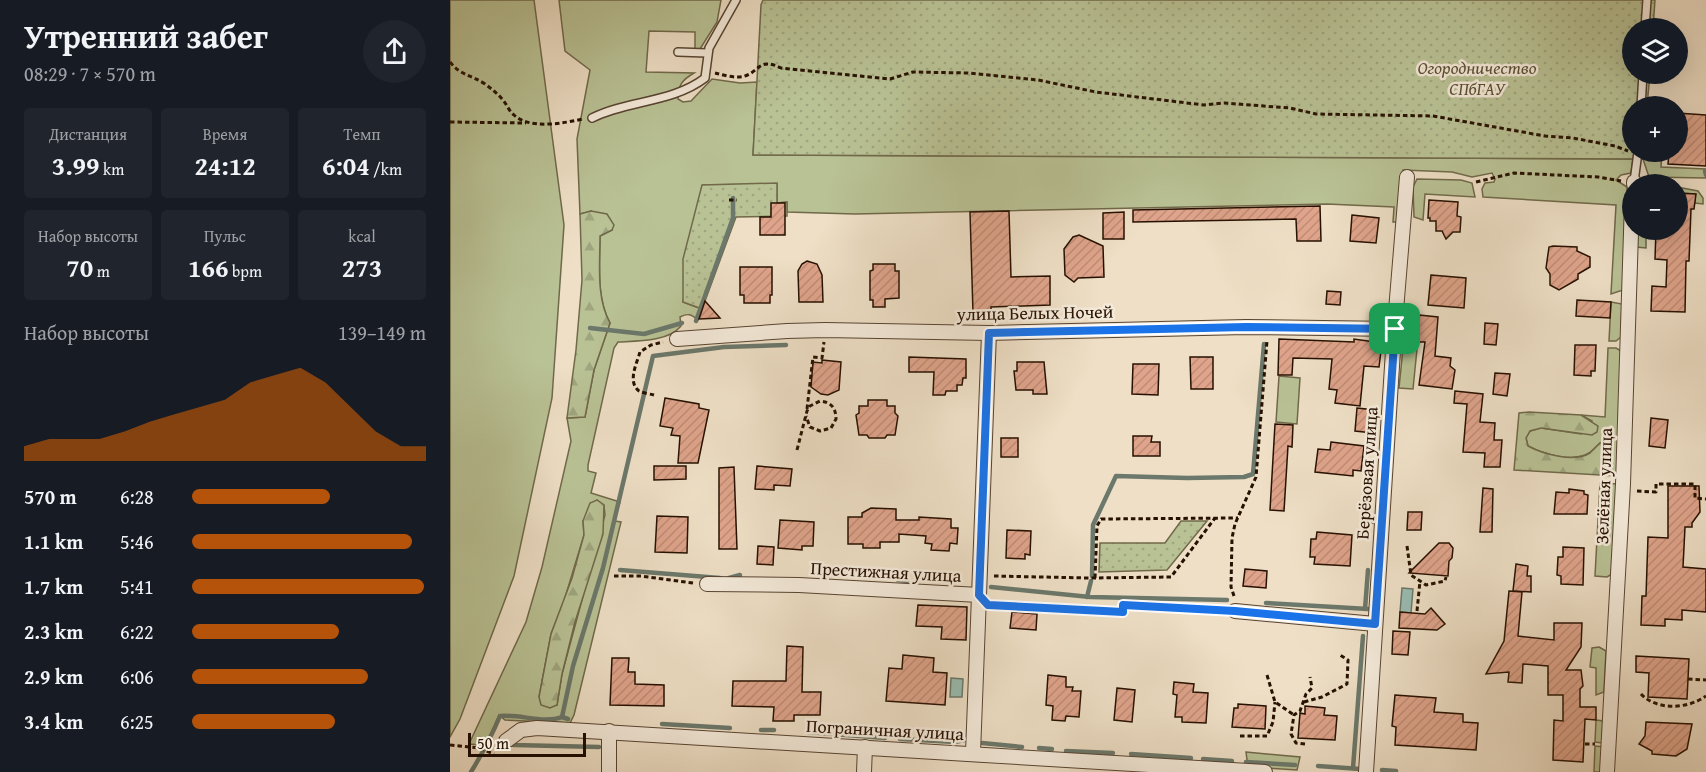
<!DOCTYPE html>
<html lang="ru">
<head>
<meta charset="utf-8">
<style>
	:root { --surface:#171b24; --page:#20242c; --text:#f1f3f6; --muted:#9ea1a6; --accent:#b45309 }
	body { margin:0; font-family:"Gentium Book Plus",serif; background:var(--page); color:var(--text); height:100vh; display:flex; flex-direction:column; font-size:22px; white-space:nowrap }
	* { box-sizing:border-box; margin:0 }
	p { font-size:20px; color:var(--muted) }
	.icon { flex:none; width:33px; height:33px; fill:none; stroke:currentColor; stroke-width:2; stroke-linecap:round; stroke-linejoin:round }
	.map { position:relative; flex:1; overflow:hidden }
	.drawer { display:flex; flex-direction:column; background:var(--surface); width:450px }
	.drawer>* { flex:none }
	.buttons { position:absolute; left:1172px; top:18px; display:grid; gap:12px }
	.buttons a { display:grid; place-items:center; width:66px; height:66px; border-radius:50%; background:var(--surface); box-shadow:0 6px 24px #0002; font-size:30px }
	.scale { position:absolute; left:18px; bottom:15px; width:118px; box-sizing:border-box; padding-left:6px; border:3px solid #261000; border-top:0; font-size:16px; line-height:21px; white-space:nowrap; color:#261000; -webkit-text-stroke:4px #f4eada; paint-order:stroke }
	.pin { position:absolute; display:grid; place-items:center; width:51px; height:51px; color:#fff; margin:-26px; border-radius:12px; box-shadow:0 3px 9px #0006 }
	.round { display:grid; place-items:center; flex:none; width:63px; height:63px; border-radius:32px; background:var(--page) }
	.headline { display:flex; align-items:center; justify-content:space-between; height:102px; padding:0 24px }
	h1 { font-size:33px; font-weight:600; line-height:45px }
	.figures { display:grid; grid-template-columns:repeat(3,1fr); gap:9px; height:102px; padding:6px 24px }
	.figures div { display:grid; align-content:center; border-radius:6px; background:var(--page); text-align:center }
	.figures b { font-size:26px; font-weight:600 }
	.figures small { font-size:16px; font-weight:400 }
	.figures p { font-size:16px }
	.chart { height:168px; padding:12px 24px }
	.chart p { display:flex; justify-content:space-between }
	.chart svg { width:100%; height:108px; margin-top:6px; fill:var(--accent); opacity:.7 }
	ul { padding:0 24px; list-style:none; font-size:20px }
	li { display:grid; grid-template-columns:96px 72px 1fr; align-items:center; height:45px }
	li i { height:15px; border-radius:8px; background:var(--accent) }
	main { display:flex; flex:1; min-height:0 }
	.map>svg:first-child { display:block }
	.grass { fill:#b9c295; stroke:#70694a; stroke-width:1.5; fill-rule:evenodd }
	.forest { fill:url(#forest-firs); stroke:#70694a; stroke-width:1.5 }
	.park { fill:url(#park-dots); stroke:#70694a; stroke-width:1.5 }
	.water { fill:#99bdb3; stroke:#6b786b; stroke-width:1.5 }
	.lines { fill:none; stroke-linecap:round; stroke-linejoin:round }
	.stream { stroke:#6b786b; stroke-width:4.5 }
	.building { fill:url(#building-hatch); stroke:#261000; stroke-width:1.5 }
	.service-casing { stroke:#584432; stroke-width:10 }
	.minor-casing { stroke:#584432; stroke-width:16 }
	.path { stroke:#261000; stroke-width:3; stroke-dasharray:4.5 3; stroke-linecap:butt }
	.service { stroke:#f4eada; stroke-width:7 }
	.minor { stroke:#f4eada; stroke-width:14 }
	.route-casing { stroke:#fff; stroke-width:12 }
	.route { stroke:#1a73e8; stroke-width:8 }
	.labels { text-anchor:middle; stroke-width:5; stroke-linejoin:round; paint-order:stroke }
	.park-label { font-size:18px; font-style:italic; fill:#594e34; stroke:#f4eada }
	.street-label { font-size:18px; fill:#261000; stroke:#f4eada }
</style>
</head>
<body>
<main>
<section class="drawer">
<div class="headline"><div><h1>Утренний забег</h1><p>08:29 · 7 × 570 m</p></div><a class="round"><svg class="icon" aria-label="share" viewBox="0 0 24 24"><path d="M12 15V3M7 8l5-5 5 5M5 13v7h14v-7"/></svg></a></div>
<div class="figures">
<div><p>Дистанция</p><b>3.99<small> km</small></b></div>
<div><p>Время</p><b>24:12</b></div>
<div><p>Темп</p><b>6:04<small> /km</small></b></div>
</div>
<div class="figures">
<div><p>Набор высоты</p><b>70<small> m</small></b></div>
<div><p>Пульс</p><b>166<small> bpm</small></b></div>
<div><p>kcal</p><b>273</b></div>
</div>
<div class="chart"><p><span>Набор высоты</span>139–149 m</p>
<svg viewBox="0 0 160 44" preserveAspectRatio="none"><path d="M0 44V38L10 35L20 35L30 35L40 32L50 28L60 25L70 22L80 19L90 12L100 9L110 6L120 12L130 22L140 32L150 38L160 38V44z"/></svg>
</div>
<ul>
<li><b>570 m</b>6:28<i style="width:59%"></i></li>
<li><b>1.1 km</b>5:46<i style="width:94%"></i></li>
<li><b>1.7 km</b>5:41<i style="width:99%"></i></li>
<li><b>2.3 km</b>6:22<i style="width:63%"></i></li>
<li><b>2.9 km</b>6:06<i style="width:75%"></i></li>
<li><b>3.4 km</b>6:25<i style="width:61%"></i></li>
</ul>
</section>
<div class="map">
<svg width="1256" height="772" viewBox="0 0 1256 772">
	<defs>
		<pattern id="forest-firs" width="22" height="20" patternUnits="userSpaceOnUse" patternTransform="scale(1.5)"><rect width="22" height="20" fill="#b9c295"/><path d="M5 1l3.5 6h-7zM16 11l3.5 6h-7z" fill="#9fa67f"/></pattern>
		<pattern id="park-dots" width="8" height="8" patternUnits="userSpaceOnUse" patternTransform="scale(1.5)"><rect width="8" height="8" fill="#b9c295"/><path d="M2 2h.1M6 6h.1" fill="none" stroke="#9fa67f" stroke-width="1.8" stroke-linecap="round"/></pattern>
		<pattern id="building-hatch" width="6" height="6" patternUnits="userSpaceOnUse" patternTransform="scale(1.5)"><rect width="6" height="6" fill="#dfa48b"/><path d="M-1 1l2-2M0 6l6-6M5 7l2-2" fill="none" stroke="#bf8c76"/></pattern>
	</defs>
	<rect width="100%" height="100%" fill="#eedfc6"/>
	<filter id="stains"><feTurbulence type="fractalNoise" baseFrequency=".00333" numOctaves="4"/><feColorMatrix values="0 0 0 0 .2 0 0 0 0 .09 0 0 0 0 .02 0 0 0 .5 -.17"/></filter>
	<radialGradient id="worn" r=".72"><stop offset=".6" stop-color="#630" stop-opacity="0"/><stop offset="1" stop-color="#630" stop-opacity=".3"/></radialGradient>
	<g class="grass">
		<polygon points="0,0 84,0 114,225 102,398 64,576 10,719 0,737"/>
		<path d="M109 0H271L267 22 250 49 245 50V32L199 31 196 72 244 73C232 80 228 85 228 99L233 102 241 101 262 79 290 83 307 82 303 155 1183 159 1181 173 1171 175 1166 180 1177 187 1173 290 1161 294 1166 205 1033 197 1032 189 1035 183 1044 182 1045 179 1042 173 1022 177 1002 172 953 170 951 218 948 222H943L944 207 877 204 405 214 337 212V202L327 203V184L253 185 233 302 252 309 248 320C241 314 238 313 230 317L231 326C218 342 187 341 168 342L164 348 138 465V471L146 473 141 493 170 502 164 521 171 522 124 715 120 723 55 720 49 715 39 738 31 745 19 744 76 622 92 567 121 441 117 418 135 417 144 370 160 323C146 298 150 264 150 236L162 230 141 211 130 214 127 139 140 70 115 51ZM147 500 154 506 155 515 112 674 107 705 89 697 101 634 114 601 134 535 133 521Z"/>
		<polygon points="1205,152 1212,152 1211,167 1256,169 1256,178 1199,177 1193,159 1194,153"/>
		<polygon points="967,179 1011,180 1022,183 1025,197 975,194 973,220 964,217 963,187"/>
		<polygon points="1227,187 1248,191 1253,198 1253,204 1245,203 1245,194 1227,193"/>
		<polygon points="1185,230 1196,230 1196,248 1186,247"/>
		<polygon points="1161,302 1172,304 1171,337 1166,341 1159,341"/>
		<polygon points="953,348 967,349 963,389 949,388"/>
		<path d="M1158 348H1166L1171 351 1168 476 1150 475 1158 466 1150 443C1147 446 1143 450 1139 453 1123 463 1093 454 1078 446L1076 438 1080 431 1091 428 1131 434 1142 421 1131 415 1155 417Z"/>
		<polygon points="829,376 850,378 847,424 826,422"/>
		<polygon points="1150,483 1167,484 1162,574 1157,577 1145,576"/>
		<polygon points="1149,647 1156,651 1154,690 1154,692 1146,695 1146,668 1140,667 1142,648"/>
		<polygon points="1146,720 1153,721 1152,743 1145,742"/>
		<polygon points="1145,746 1154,747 1152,772 1144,772"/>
		<polygon points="796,752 850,757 847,770 798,767"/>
	</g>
	<g class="forest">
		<path d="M141 211 157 214 164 225 162 230 150 236C150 264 146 298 160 323L144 370 135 417 117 418 126 350 132 280 130 214Z"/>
		<path d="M1079 412 1131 415 1148 426 1147 432 1142 435 1091 428 1080 431 1076 438 1078 446C1093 454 1124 463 1140 453 1143 450 1147 446 1150 443L1159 442C1165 454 1158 466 1150 475L1064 470 1069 413Z"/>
		<polygon points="147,500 154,505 153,534 125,622 112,674 107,705 100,708 91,705 89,697 101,634 122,578 134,535 133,521 140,503"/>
	</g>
	<g class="park">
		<polygon points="313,0 1205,0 1203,28 1182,28 1182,74 1200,74 1197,106 1182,106 1182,152 1194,152 1193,159 303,155 311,5"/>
		<polygon points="327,183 327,203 337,202 337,216 286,217 252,309 233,302 233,259 252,185"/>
		<polygon points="731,521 757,521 717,570 649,572 650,543 715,543"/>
	</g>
	<g class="water">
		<polygon points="952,588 963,589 961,613 950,612"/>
		<polygon points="501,678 513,679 512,697 500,697"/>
	</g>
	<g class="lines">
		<g class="stream">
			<polyline points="1255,171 1256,175"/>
			<polyline points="246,321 283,218 283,198"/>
			<polyline points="140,328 194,334 232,323"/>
			<polyline points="923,522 923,518"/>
			<polyline points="170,570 270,578"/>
			<polyline points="364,571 399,574"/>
			<polyline points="642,576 643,525 666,476 737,478 794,477 803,474 814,344"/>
			<polyline points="279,578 290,575"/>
			<polyline points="448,580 457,581"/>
			<polyline points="541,587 640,597 777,600"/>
			<polyline points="637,597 641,581"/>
			<polyline points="816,603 918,609"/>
			<polyline points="915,609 918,570"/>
			<polyline points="112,717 123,666 153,568 203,356 274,347 336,345"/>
			<polyline points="212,724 280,728"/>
			<polyline points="311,730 324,730"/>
			<polyline points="358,732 435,738"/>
			<polyline points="450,739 505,742 514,740"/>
			<polyline points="532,743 572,747"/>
			<polyline points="60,744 64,745 149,747"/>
			<polyline points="589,748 602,749"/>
			<polyline points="616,751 663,753"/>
			<polyline points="681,754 741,758"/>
			<polyline points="753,759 782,761"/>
			<polyline points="796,762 845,765"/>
			<polyline points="868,766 910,769"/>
			<polyline points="903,768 913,636"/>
			<polyline points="932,770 946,771"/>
			<path d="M21 772C32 754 42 735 50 716 70 714 94 724 112 717L118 719"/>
		</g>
	</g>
	<g class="building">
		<polygon points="1227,113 1256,115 1256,166 1218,164 1219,152 1227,152"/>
		<polygon points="1227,193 1246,194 1244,209 1241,209 1239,261 1236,261 1235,312 1201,311 1202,286 1216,287 1217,260 1205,259 1206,230 1227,230"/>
		<polygon points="979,200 1008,202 1007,216 1011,217 1010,232 1003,232 996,239 992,231 986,231 986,221 980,221 980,218 978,218"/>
		<polygon points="321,203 335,203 335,235 310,235 310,217 321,217"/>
		<polygon points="870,206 871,241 847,241 846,219 683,222 683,210"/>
		<polygon points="559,211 561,277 600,276 600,305 541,307 541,313 523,313 520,212"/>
		<polygon points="674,212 674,239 653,239 653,213"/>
		<polygon points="902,215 929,218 926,243 900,241"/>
		<polygon points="629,235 653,246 654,277 628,278 624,282 615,275 614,249 623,237"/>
		<polygon points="1103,246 1127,247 1127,251 1140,257 1140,267 1128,274 1128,279 1109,290 1100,285 1100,274 1096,268 1099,247"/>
		<polygon points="357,261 367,264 372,275 373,302 349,302 348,271 352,264"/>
		<polygon points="423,264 445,264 445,271 449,271 449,298 435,299 435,307 423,307 423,300 420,300 420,271 423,270"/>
		<polygon points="290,267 322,267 322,295 320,295 320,303 294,303 294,295 290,295"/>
		<polygon points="981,275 1016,278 1014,308 978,305"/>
		<polygon points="877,291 891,292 890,305 876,304"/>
		<polygon points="1127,300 1161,302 1160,318 1126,316"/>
		<polygon points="255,301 270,318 249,319"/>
		<polygon points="969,315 988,317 985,356 1001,358 1000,366 1005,370 1002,389 969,385 975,342 967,342"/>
		<polygon points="1035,323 1048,324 1046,345 1034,344"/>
		<polygon points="829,339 904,342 904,339 932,343 929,367 914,366 910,406 885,403 887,390 879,389 882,359 843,358 842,375 828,375"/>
		<polygon points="1125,345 1146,345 1145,371 1141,371 1141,376 1124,375"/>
		<polygon points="459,357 516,359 516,378 513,378 512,385 507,385 507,391 496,391 495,395 483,395 484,372 459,372"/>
		<polygon points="740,357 763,357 763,389 741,389"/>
		<polygon points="372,360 391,362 389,390 378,395 371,394 361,387 363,362 372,363"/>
		<polygon points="567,362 594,362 597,394 583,394 583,390 566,390 564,371 567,371"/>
		<polygon points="683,364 709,364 708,395 682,394"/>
		<polygon points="1045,373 1060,374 1057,396 1043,394"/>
		<polygon points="1005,391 1033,394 1030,422 1045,423 1044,440 1052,440 1050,467 1034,467 1035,453 1013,452 1017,404 1004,403"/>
		<polygon points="215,398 249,404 249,408 259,410 248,463 228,463 230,436 221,435 223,428 210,426"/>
		<polygon points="418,400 437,400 437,406 445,406 445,413 448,416 445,435 437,435 435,438 419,438 417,435 409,435 406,415 409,413 409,406 418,406"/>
		<polygon points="907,408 925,410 923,433 905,431"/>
		<polygon points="1201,418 1218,420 1215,448 1199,446"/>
		<polygon points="825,424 843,425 842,447 838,446 834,511 820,510"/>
		<polygon points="683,436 702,436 701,442 710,442 710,456 683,456"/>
		<rect x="551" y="438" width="17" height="19"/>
		<polygon points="881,442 914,446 911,471 903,470 903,476 865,472 868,449 880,450"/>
		<polygon points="204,466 236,466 236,479 204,480"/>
		<polygon points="307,466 342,469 340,486 324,485 324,490 305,489"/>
		<polygon points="284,467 287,549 269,549 269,468"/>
		<polygon points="1218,486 1249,486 1250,512 1242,523 1242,527 1235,527 1233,567 1256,569 1256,612 1232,610 1232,620 1215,619 1215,626 1191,625 1192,596 1196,596 1198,537 1218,538"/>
		<polygon points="1033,488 1043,489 1042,532 1030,532"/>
		<polygon points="1119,489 1134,491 1134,494 1138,495 1137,514 1104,514 1106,492 1119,493"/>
		<polygon points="421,508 446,509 446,520 469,520 469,517 501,519 501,528 508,528 507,544 500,543 499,551 481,550 482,544 475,543 476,536 449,534 449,542 430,542 430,548 413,548 413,544 398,544 398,517 412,517 412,513"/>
		<polygon points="958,512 972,512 971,530 957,530"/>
		<polygon points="207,516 238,517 237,553 205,552"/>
		<polygon points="330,520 364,522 363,546 352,546 352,550 328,548"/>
		<polygon points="557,530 581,531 580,555 575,554 575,559 556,558"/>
		<polygon points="867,532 902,535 900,566 864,564 865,557 860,557 861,539 866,539"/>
		<polygon points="989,543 999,543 1003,548 1002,558 999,561 998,576 959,573"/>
		<polygon points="308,546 324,547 323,565 307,564"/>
		<polygon points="1113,547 1134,548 1133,585 1111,584 1111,576 1107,575 1108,557 1113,557"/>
		<polygon points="1066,564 1078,566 1077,576 1081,576 1081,592 1063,591"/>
		<polygon points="795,569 817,571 816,588 793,586"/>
		<polygon points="1059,591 1072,592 1068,636 1104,640 1104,623 1132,623 1131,647 1116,670 1131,670 1133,686 1130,689 1130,707 1146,707 1146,720 1135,719 1133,762 1103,760 1104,720 1113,721 1113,695 1098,695 1098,666 1073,664 1072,683 1058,682 1059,672 1036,674 1054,641"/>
		<polygon points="468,605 517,607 516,640 491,639 492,627 466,626"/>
		<polygon points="981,608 995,624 987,630 949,628 950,612 975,614"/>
		<polygon points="562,612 587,614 586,630 560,628"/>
		<polygon points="943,631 960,632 958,655 942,654"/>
		<polygon points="337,646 353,647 352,692 371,692 370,715 344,715 344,721 323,721 324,707 282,706 283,681 336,681"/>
		<polygon points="453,655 484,658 483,672 497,673 495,705 436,701 439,668 452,669"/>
		<polygon points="1186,656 1239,659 1237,699 1198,697 1199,673 1186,672"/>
		<polygon points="162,658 179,658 178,672 185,672 185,684 214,685 214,706 160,705"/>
		<polygon points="598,675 616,677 616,687 623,687 622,691 631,691 629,717 616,716 615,721 602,720 603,706 596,705"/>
		<polygon points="724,682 744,684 743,692 758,693 756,723 732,722 732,717 725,717 727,695 723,694"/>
		<polygon points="667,688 685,690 682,722 664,720"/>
		<polygon points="945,695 986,698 984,712 1013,714 1013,722 1028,723 1026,750 945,745 946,727 942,726"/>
		<polygon points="788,704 816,706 815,729 782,727 784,708 788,708"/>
		<polygon points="855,706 875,708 874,715 887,716 885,740 848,738 850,713 855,714"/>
		<polygon points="1196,722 1242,724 1237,749 1226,756 1202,754 1202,751 1189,744 1195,736"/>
	</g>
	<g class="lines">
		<g class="service-casing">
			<g id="service">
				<polyline points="1195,28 1197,0"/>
				<polyline points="228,52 257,53"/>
				<polyline points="1191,106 1193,74"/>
				<path d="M142 118C178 100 222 103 255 78L259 48 286 0"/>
				<polyline points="1184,182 1188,152"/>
			</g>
		</g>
		<g class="minor-casing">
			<g id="minor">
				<polyline points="1184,184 1184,182"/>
				<polyline points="227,339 337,331 375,330 539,333 796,327 945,329"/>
				<polyline points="257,584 349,585 529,595"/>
				<polyline points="785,611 925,624"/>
				<polyline points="159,731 159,772"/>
				<polyline points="56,741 71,730 87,728 815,772"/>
				<polyline points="523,753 539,333"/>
				<polyline points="414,772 415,747"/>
				<polyline points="916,772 944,335 957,177"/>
				<polyline points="1157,772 1173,484 1182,201"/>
			</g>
		</g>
		<g class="path">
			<path d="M0 62C11 76 22 75 35 84 42 89 48 94 53 100 57 105 59 111 64 115 80 130 114 123 133 119"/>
			<path d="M265 73C274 75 286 79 295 76 310 71 309 57 331 68L440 79 463 72 518 73 588 80 646 92 754 105 774 103 840 108 866 114 983 116 1095 136 1123 138 1165 146 1178 151"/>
			<polyline points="0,122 76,123"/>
			<polyline points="1026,182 1064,173 1148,177 1171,181"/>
			<polyline points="279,200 287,200"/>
			<path d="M204 395C200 394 193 393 189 391 177 382 187 363 190 352L201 345 213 342"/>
			<polyline points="357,409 363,357 372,358 374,342"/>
			<path d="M347 450 357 411 360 406 370 401C381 402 386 408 386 419L381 428 370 431 360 427 356 416"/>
			<polyline points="1150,485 1159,489"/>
			<polyline points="1187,491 1206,492 1206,484 1245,484 1245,498 1256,499"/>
			<polyline points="957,546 961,575 976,585 995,581 996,577"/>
			<polyline points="164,576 191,576 243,583"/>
			<polyline points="544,576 639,578 721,577 765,518"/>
			<polyline points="645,578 647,526 651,519 788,518"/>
			<polyline points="784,596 781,587 782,538 785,524 806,477 817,341"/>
			<polyline points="542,605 673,612 673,605 771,610"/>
			<polyline points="967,611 970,581"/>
			<polyline points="817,675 825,702 844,715"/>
			<polyline points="1238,679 1256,680"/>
			<path d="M1191 694C1207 711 1238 709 1256 696"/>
			<polyline points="854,702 872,697 897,684 898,660 890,655"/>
			<polyline points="790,736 817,736 823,722 825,702"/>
			<polyline points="855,744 846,743 841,734 844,715 850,711 856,694 862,688 860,677"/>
			<polyline points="1135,744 1145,744"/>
			<polyline points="0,745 29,748 44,754"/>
		</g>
		<use href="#service" class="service"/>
		<use href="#minor" class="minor"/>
	</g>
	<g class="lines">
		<g class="route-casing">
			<polygon id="route" points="796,327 945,329 925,624 785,611 673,605 673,612 538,605 529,595 539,333"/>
		</g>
		<use href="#route" class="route"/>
	</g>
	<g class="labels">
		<g class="park-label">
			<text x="1027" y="74">Огородничество<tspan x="1027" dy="21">СПбГАУ</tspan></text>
		</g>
		<g class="street-label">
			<text transform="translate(585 313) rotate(-1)" y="6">улица Белых Ночей</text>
			<text transform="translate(917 473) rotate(-86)" y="6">Берёзовая улица</text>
			<text transform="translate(1154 486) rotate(-88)" y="6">Зелёная улица</text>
			<text transform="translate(436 572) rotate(3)" y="6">Престижная улица</text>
			<text transform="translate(435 730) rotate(3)" y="6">Пограничная улица</text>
		</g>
	</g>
	<rect width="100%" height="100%" filter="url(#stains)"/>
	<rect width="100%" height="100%" fill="url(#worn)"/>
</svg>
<div class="buttons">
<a><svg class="icon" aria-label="layers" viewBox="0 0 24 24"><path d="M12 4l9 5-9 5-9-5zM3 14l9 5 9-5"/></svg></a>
<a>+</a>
<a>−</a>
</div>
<div class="scale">50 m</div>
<div class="pin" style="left:945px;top:329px;background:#1e9e55"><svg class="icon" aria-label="arrive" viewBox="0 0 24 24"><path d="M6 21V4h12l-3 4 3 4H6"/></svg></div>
</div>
</main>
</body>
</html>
